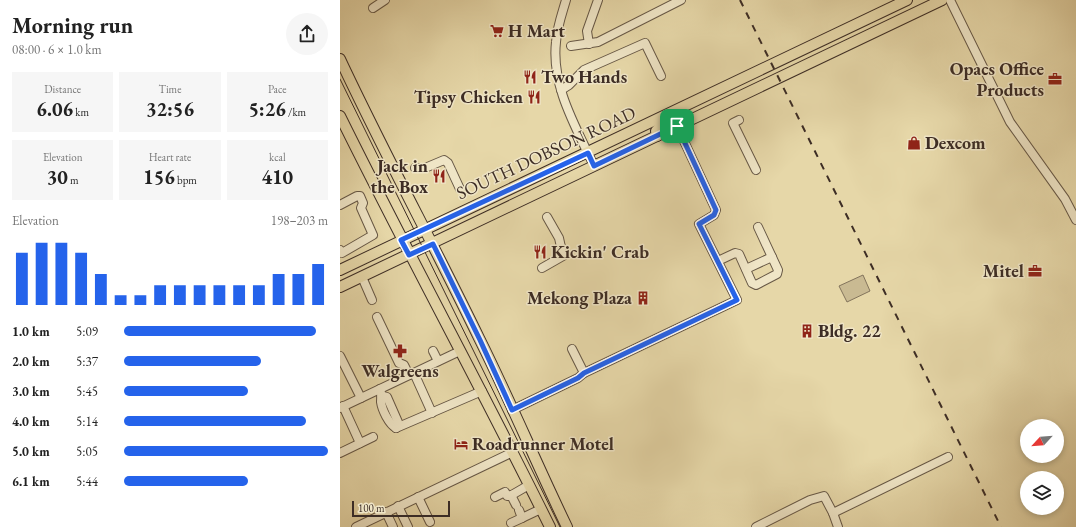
<!DOCTYPE html>
<html lang="en">
<head>
<meta charset="utf-8">
<style>
	:root { --surface:#fff; --page:#f6f6f6; --text:#222; --muted:#767676; --accent:#2563eb }
	body { margin:0; font-family:"EB Garamond",serif; background:var(--page); color:var(--text); height:100vh; display:flex; flex-direction:column; font-size:15px; white-space:nowrap }
	* { box-sizing:border-box; margin:0 }
	p { font-size:13px; color:var(--muted) }
	.icon { flex:none; width:22px; height:22px; fill:none; stroke:currentColor; stroke-width:2; stroke-linecap:round; stroke-linejoin:round }
	.map { position:relative; flex:1; overflow:hidden }
	.drawer { display:flex; flex-direction:column; background:var(--surface); width:340px }
	.drawer>* { flex:none }
	.needle { width:26px; rotate:244deg }
	.controls { position:absolute; left:680px; top:419px; display:grid; gap:8px }
	.controls a { display:grid; place-items:center; width:44px; height:44px; border-radius:50%; background:var(--surface); box-shadow:0 2px 6px #0003; font-size:20px }
	.scale { position:absolute; left:12px; bottom:10px; width:98px; box-sizing:border-box; padding-left:4px; border:2px solid #3d2d25; border-top:0; font-size:11px; line-height:14px; white-space:nowrap; color:#3d2d25; -webkit-text-stroke:3px #efe5c6; paint-order:stroke }
	.pin { position:absolute; display:grid; place-items:center; width:34px; height:34px; color:#fff; margin:-17px; border-radius:8px; box-shadow:0 2px 6px #0006 }
	.round { display:grid; place-items:center; flex:none; width:42px; height:42px; border-radius:21px; background:var(--page) }
	.summary { display:flex; align-items:center; justify-content:space-between; height:68px; padding:0 12px }
	h1 { font-size:22px; font-weight:700; line-height:30px }
	.metrics { display:grid; grid-template-columns:repeat(3,1fr); gap:6px; height:68px; padding:4px 12px }
	.metrics div { display:grid; align-content:center; border-radius:0px; background:var(--page); text-align:center }
	.metrics b { font-size:20px; font-weight:700 }
	.metrics small { font-size:11px; font-weight:400 }
	.metrics p { font-size:11px }
	.chart { height:112px; padding:8px 12px }
	.chart p { display:flex; justify-content:space-between }
	.chart svg { width:100%; height:72px; margin-top:4px; stroke:var(--accent); stroke-width:6 }
	ul { padding:0 12px; list-style:none; font-size:13px }
	li { display:grid; grid-template-columns:64px 48px 1fr; align-items:center; height:30px }
	li i { height:10px; border-radius:5px; background:var(--accent) }
	main { display:flex; flex:1; min-height:0 }
	.map>svg:first-child { display:block }
	.pitch { fill:#c9ba92; stroke:#83745c }
	.lines { fill:none; stroke-linecap:round; stroke-linejoin:round }
	.minor-casing { stroke:#675846; stroke-width:10 }
	.major-casing { stroke:#3d2d25; stroke-width:12 }
	.minor { stroke:#efe5c6; stroke-width:8 }
	.major { stroke:#e6d7a8; stroke-width:10 }
	.tram { stroke:#3d2d25; stroke-width:1 }
	.rail { stroke:#3d2d25; stroke-width:2; stroke-dasharray:7 7; stroke-linecap:butt }
	.route-casing { stroke:#fff; stroke-width:8 }
	.route { stroke:#2563eb; stroke-width:5 }
	.labels { text-anchor:middle; stroke-width:3; stroke-linejoin:round; paint-order:stroke }
	.poi-label { font-size:18px; font-weight:bold; fill:#3d2d25; stroke:#efe5c6; text-anchor:start }
	.street-label { font-size:18px; fill:#3d2d25; stroke:#efe5c6 }
</style>
</head>
<body>
<main>
<section class="drawer">
<div class="summary"><div><h1>Morning run</h1><p>08:00 · 6 × 1.0 km</p></div><a class="round"><svg class="icon" aria-label="share" viewBox="0 0 24 24"><path d="M12 15V3M7 8l5-5 5 5M5 13v7h14v-7"/></svg></a></div>
<div class="metrics">
<div><p>Distance</p><b>6.06<small> km</small></b></div>
<div><p>Time</p><b>32:56</b></div>
<div><p>Pace</p><b>5:26<small> /km</small></b></div>
</div>
<div class="metrics">
<div><p>Elevation</p><b>30<small> m</small></b></div>
<div><p>Heart rate</p><b>156<small> bpm</small></b></div>
<div><p>kcal</p><b>410</b></div>
</div>
<div class="chart"><p><span>Elevation</span>198–203 m</p>
<svg viewBox="0 0 160 44" preserveAspectRatio="none"><path d="M5 44V12M15 44V6M25 44V6M35 44V12M45 44V25M55 44V38M65 44V38M75 44V32M85 44V32M95 44V32M105 44V32M115 44V32M125 44V32M135 44V25M145 44V25M155 44V19"/></svg>
</div>
<ul>
<li><b>1.0 km</b>5:09<i style="width:94%"></i></li>
<li><b>2.0 km</b>5:37<i style="width:67%"></i></li>
<li><b>3.0 km</b>5:45<i style="width:61%"></i></li>
<li><b>4.0 km</b>5:14<i style="width:89%"></i></li>
<li><b>5.0 km</b>5:05<i style="width:100%"></i></li>
<li><b>6.1 km</b>5:44<i style="width:61%"></i></li>
</ul>
</section>
<div class="map">
<svg width="736" height="527" viewBox="0 0 736 527">
	<rect width="100%" height="100%" fill="#e6d7a8"/>
	<filter id="stains"><feTurbulence type="fractalNoise" baseFrequency=".005" numOctaves="4"/><feColorMatrix values="0 0 0 0 .2 0 0 0 0 .09 0 0 0 0 .02 0 0 0 .5 -.17"/></filter>
	<radialGradient id="worn" r=".72"><stop offset=".6" stop-color="#630" stop-opacity="0"/><stop offset="1" stop-color="#630" stop-opacity=".3"/></radialGradient>
	<polygon class="pitch" points="523,275 530,291 507,302 499,286"/>
	<g class="lines">
		<g class="minor-casing">
			<g id="minor">
				<path d="M226 0C222 14 217 27 216 42 211 86 236 127 254 166"/>
				<polyline points="610,0 670,122 725,199 736,220"/>
				<polyline points="33,8 45,0"/>
				<polyline points="249,44 247,31 258,0"/>
				<polyline points="231,46 258,42 341,0"/>
				<polyline points="221,90 229,85 244,70 305,43 321,76"/>
				<polyline points="399,120 393,123 416,170"/>
				<polyline points="75,168 85,168 104,160 108,163 120,189"/>
				<polyline points="0,205 17,196 20,196 23,203 21,208 33,235 2,253 0,250"/>
				<polyline points="378,261 395,253 399,254 412,283 416,285 437,274 438,270 418,227"/>
				<polyline points="202,268 223,256 219,238 207,217"/>
				<polyline points="406,269 432,257"/>
				<polyline points="22,277 32,300"/>
				<polyline points="37,317 59,363 64,365 69,375"/>
				<polyline points="232,349 244,373 397,300 359,224 374,215 376,210 337,126"/>
				<polyline points="93,351 98,361"/>
				<polyline points="0,356 21,398"/>
				<polyline points="74,373 92,413"/>
				<path d="M40 389C42 394 41 397 41 402 42 410 49 424 56 428"/>
				<polyline points="43,396 47,397 58,422 56,428"/>
				<polyline points="3,406 20,443"/>
				<polyline points="0,408 120,351"/>
				<polyline points="172,410 238,378 244,373"/>
				<polyline points="56,428 142,391"/>
				<polyline points="0,453 33,437"/>
				<polyline points="171,495 176,505"/>
				<polyline points="78,497 90,522"/>
				<polyline points="155,497 165,492 167,496 170,496 189,485"/>
				<polyline points="58,506 68,527"/>
				<polyline points="179,510 182,518 201,509"/>
				<polyline points="46,512 53,527"/>
				<polyline points="493,513 608,457"/>
				<polyline points="171,523 182,518"/>
				<polyline points="16,527 173,452"/>
				<polyline points="416,527 470,500 484,496 493,513 498,527"/>
			</g>
		</g>
		<g class="major-casing">
			<g id="major">
				<path d="M0 59C44 153 94 245 139 338 170 400 197 465 227 527"/>
				<path d="M0 116C68 254 142 389 210 527"/>
				<path d="M317 136 316 131C323 122 329 124 335 112"/>
				<polyline points="0,270 567,0"/>
				<polyline points="0,287 602,0"/>
			</g>
		</g>
		<use href="#minor" class="minor"/>
		<use href="#major" class="major"/>
		<polyline class="tram" points="0,79 220,527"/>
		<polyline class="rail" points="400,0 661,527"/>
	</g>
	<g class="lines">
		<g class="route-casing">
			<polygon id="route" points="337,126 376,210 374,215 359,224 397,300 244,373 238,378 172,410 140,340 93,244 69,255 61,240 248,153 254,166"/>
		</g>
		<use href="#route" class="route"/>
	</g>
	<defs>
		<g id="supermarket-bare" transform="scale(1.08)"><path d="M-6-5.5h2.5l.6 2H6L4.5 2H-2.5L-4.4-4H-6ZM-1.5 3.2a1.3 1.3 0 1 0 .1 0ZM3 3.2a1.3 1.3 0 1 0 .1 0Z" fill="#8f2418" stroke="#efe5c6" stroke-width="2.5" paint-order="stroke"/></g>
		<g id="restaurant-bare" transform="scale(1.08)"><path d="M-5-6h1v4h1v-4h1v4h1v-4h1v5L-1.5 .5V6h-2V.5L-5-1ZM5-6V6H3V1.5H1.5Q1.5-4 5-6Z" fill="#8f2418" stroke="#efe5c6" stroke-width="2.5" paint-order="stroke"/></g>
		<g id="office-bare" transform="scale(1.08)"><path d="M-6-3h4V-5.5h4V-3h4V5H-6ZM-1-4.5V-3h2v-1.5ZM-6 0V1H6V0Z" fill="#8f2418" stroke="#efe5c6" stroke-width="2.5" paint-order="stroke"/></g>
		<g id="shop-bare" transform="scale(1.08)"><path d="M-5-2.5h2.3a2.7 3.5 0 0 1 5.4 0H5L5.5 6h-11ZM-1.5-2.5h3a1.5 2.3 0 0 0-3 0Z" fill="#8f2418" stroke="#efe5c6" stroke-width="2.5" paint-order="stroke"/></g>
		<g id="building-bare" transform="scale(1.08)"><path d="M-4-6H4V6H1V3H-1V6H-4ZM-2.5-4.3h1.7v1.8h-1.7ZM.8-4.3h1.7v1.8H.8ZM-2.5-1h1.7V.8h-1.7ZM.8-1h1.7V.8H.8Z" fill="#8f2418" stroke="#efe5c6" stroke-width="2.5" paint-order="stroke"/></g>
		<g id="pharmacy-bare" transform="scale(1.08)"><path d="M-2-6h4v4h4v4h-4v4h-4v-4h-4v-4h4Z" fill="#8f2418" stroke="#efe5c6" stroke-width="2.5" paint-order="stroke"/></g>
		<g id="hotel-bare" transform="scale(1.08)"><path d="M-6-4.5h1.5V1H6V5H4.5V3h-9V5H-6ZM-4 0a1.8 1.8 0 1 1 3.6 0ZM.5 0V-2.5h3Q6-2.5 6 0Z" fill="#8f2418" stroke="#efe5c6" stroke-width="2.5" paint-order="stroke"/></g>
	</defs>
	<g fill-rule="evenodd">
		<use href="#supermarket-bare" x="157" y="31"/>
		<use href="#restaurant-bare" x="190" y="77"/>
		<use href="#office-bare" x="715" y="79"/>
		<use href="#restaurant-bare" x="194" y="97"/>
		<use href="#shop-bare" x="574" y="143"/>
		<use href="#restaurant-bare" x="99" y="176"/>
		<use href="#restaurant-bare" x="200" y="252"/>
		<use href="#office-bare" x="695" y="271"/>
		<use href="#building-bare" x="303" y="298"/>
		<use href="#building-bare" x="467" y="331"/>
		<use href="#pharmacy-bare" x="60" y="351"/>
		<use href="#hotel-bare" x="121" y="444"/>
	</g>
	<g class="labels">
		<g class="poi-label">
			<text x="168" y="37">H Mart</text>
			<text x="704" y="75" text-anchor="end">Opacs Office<tspan x="704" dy="21">Products</tspan></text>
			<text x="201" y="83">Two Hands</text>
			<text x="183" y="103" text-anchor="end">Tipsy Chicken</text>
			<text x="585" y="149">Dexcom</text>
			<text x="88" y="172" text-anchor="end">Jack in<tspan x="88" dy="21">the Box</tspan></text>
			<text x="211" y="258">Kickin' Crab</text>
			<text x="684" y="277" text-anchor="end">Mitel</text>
			<text x="292" y="304" text-anchor="end">Mekong Plaza</text>
			<text x="478" y="337">Bldg. 22</text>
			<text x="60" y="377" text-anchor="middle">Walgreens</text>
			<text x="132" y="450">Roadrunner Motel</text>
		</g>
		<g class="street-label">
			<text transform="translate(206 153) rotate(-25)" y="6">SOUTH DOBSON ROAD</text>
		</g>
	</g>
	<rect width="100%" height="100%" filter="url(#stains)"/>
	<rect width="100%" height="100%" fill="url(#worn)"/>
</svg>
<div class="controls">
<a><svg class="needle" viewBox="-14 -14 28 28"><path d="M0-13l5 13h-10z" fill="#e53935"/><path d="M0 13l5-13h-10z" fill="#767676"/></svg></a>
<a><svg class="icon" aria-label="layers" viewBox="0 0 24 24"><path d="M12 4l9 5-9 5-9-5zM3 14l9 5 9-5"/></svg></a>
</div>
<div class="scale">100 m</div>
<div class="pin" style="left:337px;top:126px;background:#1e9e55"><svg class="icon" aria-label="arrive" viewBox="0 0 24 24"><path d="M6 21V4h12l-3 4 3 4H6"/></svg></div>
</div>
</main>
</body>
</html>
